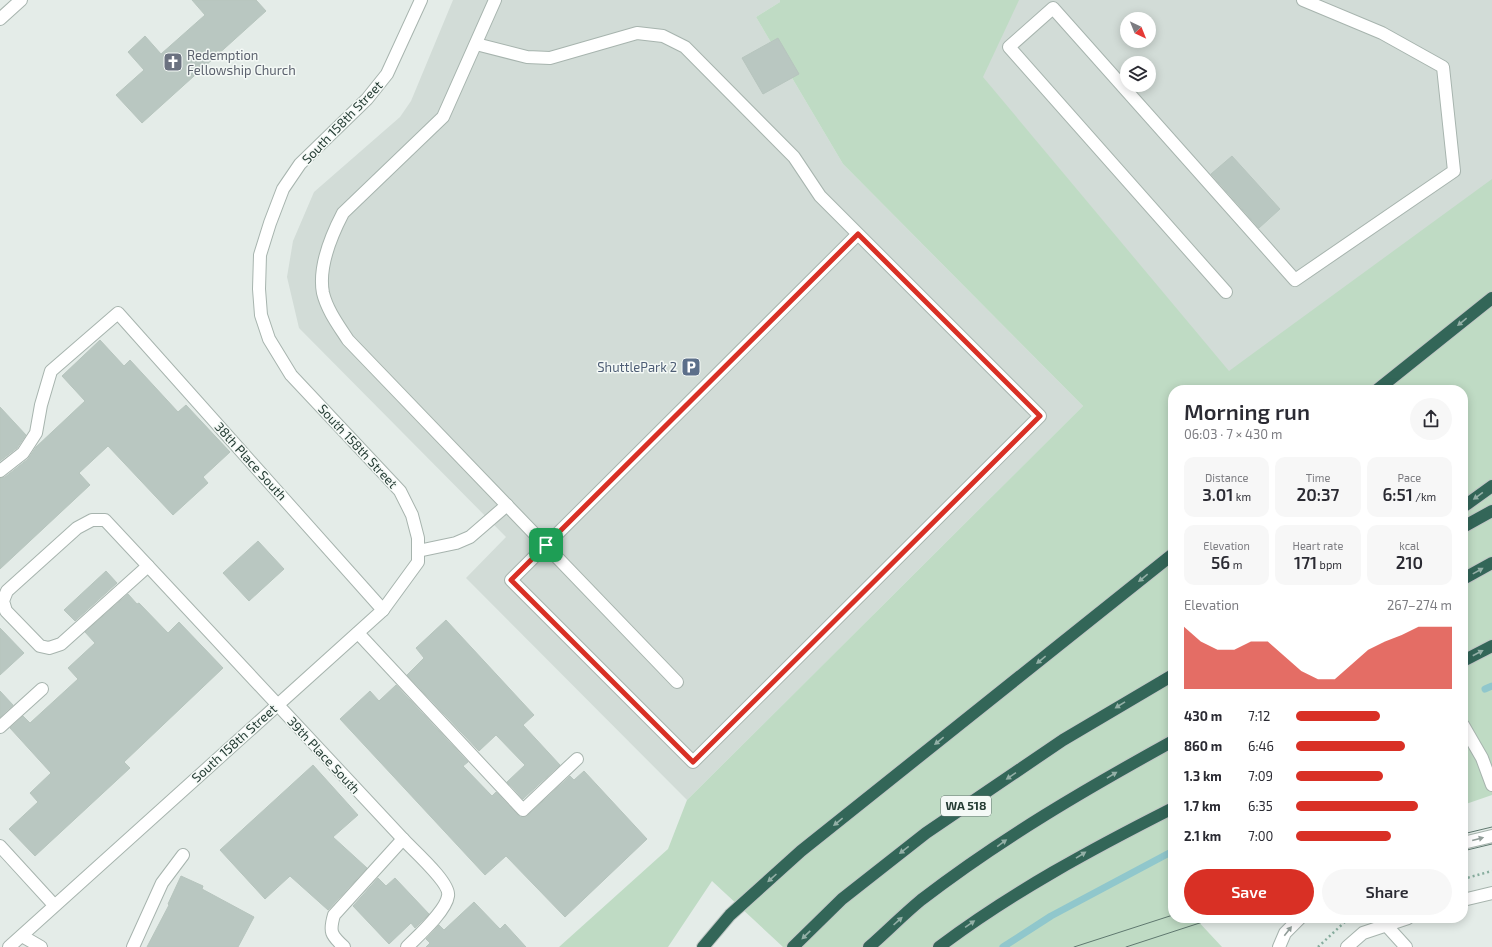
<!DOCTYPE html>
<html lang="en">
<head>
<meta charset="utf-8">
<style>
	:root { --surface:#fff; --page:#f7f7f7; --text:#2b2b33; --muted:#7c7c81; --accent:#d93025 }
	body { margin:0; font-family:"Exo 2",sans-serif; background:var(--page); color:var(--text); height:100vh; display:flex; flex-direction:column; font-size:15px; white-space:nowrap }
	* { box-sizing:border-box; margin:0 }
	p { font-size:13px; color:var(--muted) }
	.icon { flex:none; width:22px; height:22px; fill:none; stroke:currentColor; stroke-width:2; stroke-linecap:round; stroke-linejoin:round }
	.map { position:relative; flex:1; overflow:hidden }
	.side { position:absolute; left:1168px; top:385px; width:300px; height:538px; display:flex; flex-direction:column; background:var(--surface); border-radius:16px; box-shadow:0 2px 10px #0003 }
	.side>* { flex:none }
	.needle { width:26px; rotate:137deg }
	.tools { position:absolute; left:1120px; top:12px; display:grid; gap:8px }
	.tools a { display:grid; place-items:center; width:36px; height:36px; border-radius:50%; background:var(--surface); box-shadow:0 2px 10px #0003; font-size:20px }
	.pin { position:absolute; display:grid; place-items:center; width:34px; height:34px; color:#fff; margin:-17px; border-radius:8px; box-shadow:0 2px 6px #0006 }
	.round { display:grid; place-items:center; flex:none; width:42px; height:42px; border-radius:21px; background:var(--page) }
	.summary { display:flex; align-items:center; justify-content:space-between; height:68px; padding:0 16px }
	h1 { font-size:22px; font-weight:600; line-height:30px }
	.figures { display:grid; grid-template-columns:repeat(3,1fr); gap:6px; height:68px; padding:4px 16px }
	.figures div { display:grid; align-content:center; border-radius:10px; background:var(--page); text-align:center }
	.figures b { font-size:17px; font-weight:600 }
	.figures small { font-size:11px; font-weight:400 }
	.figures p { font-size:11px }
	.chart { height:112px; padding:8px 16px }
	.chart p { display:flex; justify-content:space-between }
	.chart svg { width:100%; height:72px; margin-top:4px; fill:var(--accent); opacity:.7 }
	.action { display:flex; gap:8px; margin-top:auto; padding:8px 16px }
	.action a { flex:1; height:46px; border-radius:24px; background:var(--accent); color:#fff; font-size:16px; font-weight:600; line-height:46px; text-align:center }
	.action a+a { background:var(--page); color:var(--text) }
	ul { padding:0 16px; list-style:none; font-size:13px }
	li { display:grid; grid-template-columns:64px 48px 1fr; align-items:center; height:30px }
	li i { height:10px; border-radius:5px; background:var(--accent) }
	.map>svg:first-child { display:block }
	.built { fill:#d2dcd7; fill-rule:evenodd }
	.green { fill:#bfdbc4 }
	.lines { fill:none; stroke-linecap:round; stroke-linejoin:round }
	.stream { stroke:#90c7cc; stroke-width:7 }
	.building { fill:#b9c7c1; stroke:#b7c5be }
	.service-casing { stroke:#a7b4ae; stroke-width:14 }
	.minor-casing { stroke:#a7b4ae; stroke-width:14 }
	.tertiary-casing { stroke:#a7b4ae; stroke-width:14 }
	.motorway-casing { stroke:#c2c8c6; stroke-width:14 }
	.path { stroke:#87ad9e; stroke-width:2.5; stroke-dasharray:2 3; stroke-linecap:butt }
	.service { stroke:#fff; stroke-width:12 }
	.minor { stroke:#fff; stroke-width:12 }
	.tertiary { stroke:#fff; stroke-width:12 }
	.motorway { stroke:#336658; stroke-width:12 }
	.tram { stroke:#5f786f; stroke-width:1 }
	.oneway { fill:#94b0a7 }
	.oneway2 { fill:#929e9a }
	.route-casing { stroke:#fff; stroke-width:8 }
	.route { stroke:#d93025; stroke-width:5 }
	.labels { text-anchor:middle; stroke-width:3; stroke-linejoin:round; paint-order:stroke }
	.shield { fill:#f4f9f6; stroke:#63756e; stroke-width:1 }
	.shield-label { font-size:12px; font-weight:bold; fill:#253c34 }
	.worship-label { font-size:13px; fill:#5b616d; stroke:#f4f9f6; text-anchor:start }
	.street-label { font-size:13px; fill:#253c34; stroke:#f4f9f6 }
	.service-label { font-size:13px; fill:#4e5e75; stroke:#f4f9f6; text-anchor:end }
</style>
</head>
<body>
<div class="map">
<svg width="1492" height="947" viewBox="0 0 1492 947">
	<rect width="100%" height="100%" fill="#e4ece8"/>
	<g class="built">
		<polygon points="453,0 780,0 780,2 756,17 843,164 1083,406 687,800 466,578 506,537 299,328 287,277 293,241 314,192 400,117 411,101"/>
		<path d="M918 0H1492V263L1244 390ZM1127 19H1149V41H1127ZM1127 63H1149V85H1127Z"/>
	</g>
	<polygon class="green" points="780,0 1019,0 983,77 1229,371 1492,179 1492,795 1463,805 1463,390 1173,390 1173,918 1195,918 1222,947 783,947 712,881 668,947 559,947 668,849 687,800 1083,406 843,164 756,17 780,2"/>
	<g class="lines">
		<g class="stream">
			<polyline points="1485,689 1492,686"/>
			<polyline points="1003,947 1051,916 1173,851"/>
		</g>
	</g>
	<g class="building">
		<polygon points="192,0 256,0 266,11 142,123 116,95 144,70 128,52 145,36 161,54 205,15"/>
		<polygon points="778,38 799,74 763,94 742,58"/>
		<polygon points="1232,156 1280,209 1259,228 1211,174"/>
		<polygon points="100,340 124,366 130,360 178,412 186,405 230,452 203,477 208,483 173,515 108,446 79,473 90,485 0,569 0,478 5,477 28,459 36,447 85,401 62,376"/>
		<polygon points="0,407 26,435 17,448 0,461"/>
		<polygon points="258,541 284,569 249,601 223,573"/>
		<polygon points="106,571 117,583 75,621 64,610"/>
		<polygon points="128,594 137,604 139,603 168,633 179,622 223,668 124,762 130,768 35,856 9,829 38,802 30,793 51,773 10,728 23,716 30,723 78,679 68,668 95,643 85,632"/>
		<polygon points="446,620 534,715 523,725 560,765 523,799 507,782 525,765 496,735 479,751 407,675 424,658 416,648"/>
		<polygon points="0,628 24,653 0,675"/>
		<polygon points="396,685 468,762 463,766 492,796 496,792 520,817 528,815 570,776 574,780 584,771 647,839 565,917 506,856 485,875 340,719 370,691 379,701"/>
		<polygon points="0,691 13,705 0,717"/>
		<polygon points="313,765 358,815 333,837 367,868 328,910 290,876 265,899 220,850"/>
		<polygon points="181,876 203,886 202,889 254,917 238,947 147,947 169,905 168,904"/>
		<polygon points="378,878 386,886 395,878 429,914 415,928 411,923 389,944 353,906"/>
		<polygon points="474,902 500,929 505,924 526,947 426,947 430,943 426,939 439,925 444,930"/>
	</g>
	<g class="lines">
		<g class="service-casing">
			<g id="service">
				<path d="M495 0 443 117 343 213C331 236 318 267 323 293 327 310 339 326 348 340L677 682"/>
				<polyline points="476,44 527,57 550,58 637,33 663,36 685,47 794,157 820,196 1040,416 693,762 511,580 858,234"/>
				<polyline points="1226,292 1009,47 1053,8 1295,280 1454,171 1443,67 1382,33 1303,0"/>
				<polyline points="418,551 456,543 470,537 507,505"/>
				<polyline points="358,633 523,810 577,759"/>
				<polyline points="1463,725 1482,758 1492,785"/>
				<polyline points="1463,843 1492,836"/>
				<polyline points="1463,900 1492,893"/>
				<polyline points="1386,925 1406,947"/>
				<polyline points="22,936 41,947"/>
				<polyline points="133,947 162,883 183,855"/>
				<polyline points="1279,947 1285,933 1300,918"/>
				<polyline points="1347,947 1363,933 1408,918"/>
			</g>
		</g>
		<g class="minor-casing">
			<g id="minor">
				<polyline points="0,471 23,453 36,433 41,405 51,371 118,313 383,610"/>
				<polygon points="92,520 105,520 148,566 61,644 49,648 40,646 6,611 3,601 7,591 77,528"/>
				<polyline points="148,566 403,839"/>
				<polyline points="0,727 42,689"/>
				<polyline points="0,846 54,905"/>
				<polyline points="9,947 383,610 418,562 418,538 412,515 400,491 291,375 269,339 261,315 259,289 260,255 270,223 283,189 300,164 367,99 387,74 421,0"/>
				<path d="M344 947C331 935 329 932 334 915L403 839C412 849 451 883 448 896 446 911 418 936 407 947"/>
			</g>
		</g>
		<g class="tertiary-casing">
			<polyline id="tertiary" points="0,19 21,0"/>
		</g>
		<g class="motorway-casing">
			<g id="motorway">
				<polyline points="1377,390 1492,298"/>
				<polyline points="1463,507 1492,486"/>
				<polyline points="1463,527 1492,511"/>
				<polyline points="1463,579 1492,563"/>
				<polyline points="1463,661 1492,646"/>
				<polyline points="703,947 730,915 801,851 1173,554"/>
				<polyline points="793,947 842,899 926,833 1063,740 1173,675"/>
				<path d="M869 947C886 932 903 915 921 900 1000 839 1086 789 1173 741"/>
				<path d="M939 947C1012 892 1092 849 1173 808"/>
			</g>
		</g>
		<g class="path">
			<polyline points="1463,879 1492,871"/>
			<polyline points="1318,947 1349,918"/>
		</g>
		<use href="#service" class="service"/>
		<use href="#minor" class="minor"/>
		<use href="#tertiary" class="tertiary"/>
		<use href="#motorway" class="motorway"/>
		<g class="tram">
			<polyline points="1463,834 1492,827"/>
			<polyline points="1463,851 1492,844"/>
			<polyline points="1074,947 1173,915"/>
			<polyline points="1126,947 1215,918"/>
		</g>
	</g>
	<defs><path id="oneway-solid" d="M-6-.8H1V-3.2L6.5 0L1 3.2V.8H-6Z"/></defs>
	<g class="oneway">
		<use href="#oneway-solid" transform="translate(1462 322) rotate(141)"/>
		<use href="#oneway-solid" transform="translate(1478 496) rotate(144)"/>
		<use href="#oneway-solid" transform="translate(1478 571) rotate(-29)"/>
		<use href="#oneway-solid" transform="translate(1143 578) rotate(141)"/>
		<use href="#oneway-solid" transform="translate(1478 653) rotate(-28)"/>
		<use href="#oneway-solid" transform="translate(1041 660) rotate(141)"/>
		<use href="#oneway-solid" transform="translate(1120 705) rotate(148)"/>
		<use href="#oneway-solid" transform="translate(939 741) rotate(141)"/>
		<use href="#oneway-solid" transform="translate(1112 775) rotate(-31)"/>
		<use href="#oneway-solid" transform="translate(1011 776) rotate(146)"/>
		<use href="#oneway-solid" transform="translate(838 822) rotate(141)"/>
		<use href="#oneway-solid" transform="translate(1002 843) rotate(-36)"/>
		<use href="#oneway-solid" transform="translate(904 850) rotate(142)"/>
		<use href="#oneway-solid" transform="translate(1081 855) rotate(-32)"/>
		<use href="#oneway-solid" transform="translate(772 878) rotate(138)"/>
		<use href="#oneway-solid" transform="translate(898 921) rotate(-42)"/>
		<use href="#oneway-solid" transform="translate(970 924) rotate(-35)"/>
		<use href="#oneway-solid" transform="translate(806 935) rotate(136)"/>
	</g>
	<g class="oneway2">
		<use href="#oneway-solid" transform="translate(1478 839) rotate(-15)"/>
		<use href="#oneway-solid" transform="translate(1288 931) rotate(-52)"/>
	</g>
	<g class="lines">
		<g class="route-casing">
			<polygon id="route" points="858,234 1040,416 693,762 511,580"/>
		</g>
		<use href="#route" class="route"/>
	</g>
	<defs>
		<g id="church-square" transform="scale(1)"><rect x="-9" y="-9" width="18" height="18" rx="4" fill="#6b7280" stroke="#f4f9f6"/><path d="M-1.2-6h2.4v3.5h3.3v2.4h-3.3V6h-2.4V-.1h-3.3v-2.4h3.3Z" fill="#fff"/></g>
		<g id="parking-square" transform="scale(1)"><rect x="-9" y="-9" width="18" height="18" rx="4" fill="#5c6f8a" stroke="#f4f9f6"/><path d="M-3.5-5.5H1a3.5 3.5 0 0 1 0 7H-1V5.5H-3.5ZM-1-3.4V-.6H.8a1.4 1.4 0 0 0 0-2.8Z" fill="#fff"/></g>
	</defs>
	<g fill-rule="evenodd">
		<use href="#church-square" x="173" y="62"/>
		<use href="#parking-square" x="691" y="367"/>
	</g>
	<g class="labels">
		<rect class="shield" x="941" y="796" width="50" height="20" rx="3"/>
		<g class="shield-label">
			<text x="966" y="810">WA 518</text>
		</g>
		<g class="worship-label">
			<text x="187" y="60">Redemption<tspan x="187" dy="15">Fellowship Church</tspan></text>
		</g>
		<g class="street-label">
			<text transform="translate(342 122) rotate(-46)" y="5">South 158th Street</text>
			<text transform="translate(358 446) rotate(47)" y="5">South 158th Street</text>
			<text transform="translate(251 461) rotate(48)" y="5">38th Place South</text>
			<text transform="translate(234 743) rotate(-42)" y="5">South 158th Street</text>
			<text transform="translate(324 755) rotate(47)" y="5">39th Place South</text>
		</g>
		<g class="service-label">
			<text x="677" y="372">ShuttlePark 2</text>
		</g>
	</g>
</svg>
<div class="tools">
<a><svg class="needle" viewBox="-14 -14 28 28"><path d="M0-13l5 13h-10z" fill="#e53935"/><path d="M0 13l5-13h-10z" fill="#7c7c81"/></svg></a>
<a><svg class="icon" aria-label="layers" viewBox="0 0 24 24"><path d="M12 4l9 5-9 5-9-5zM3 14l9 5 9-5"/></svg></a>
</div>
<div class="pin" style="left:546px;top:545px;background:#1e9e55"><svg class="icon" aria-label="arrive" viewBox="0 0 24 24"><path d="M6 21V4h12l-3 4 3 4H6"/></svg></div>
<section class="side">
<div class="summary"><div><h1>Morning run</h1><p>06:03 · 7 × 430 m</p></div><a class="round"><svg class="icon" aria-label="share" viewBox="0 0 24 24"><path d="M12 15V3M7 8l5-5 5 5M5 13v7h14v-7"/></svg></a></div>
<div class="figures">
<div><p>Distance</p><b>3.01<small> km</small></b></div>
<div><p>Time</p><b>20:37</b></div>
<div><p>Pace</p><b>6:51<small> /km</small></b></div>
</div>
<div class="figures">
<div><p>Elevation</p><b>56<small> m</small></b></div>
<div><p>Heart rate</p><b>171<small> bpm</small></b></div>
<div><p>kcal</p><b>210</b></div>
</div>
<div class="chart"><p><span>Elevation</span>267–274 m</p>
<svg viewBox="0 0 160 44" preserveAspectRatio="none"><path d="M0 44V6L10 15L20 20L30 20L40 15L50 15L60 24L70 33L80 38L90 38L100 29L110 20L120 15L130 11L140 6L150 6L160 6V44z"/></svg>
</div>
<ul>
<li><b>430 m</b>7:12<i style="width:54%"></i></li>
<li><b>860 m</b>6:46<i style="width:70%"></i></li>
<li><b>1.3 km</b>7:09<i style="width:56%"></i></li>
<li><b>1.7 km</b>6:35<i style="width:78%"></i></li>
<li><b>2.1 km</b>7:00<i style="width:61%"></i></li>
</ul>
<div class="action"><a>Save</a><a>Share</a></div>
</section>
</div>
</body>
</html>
